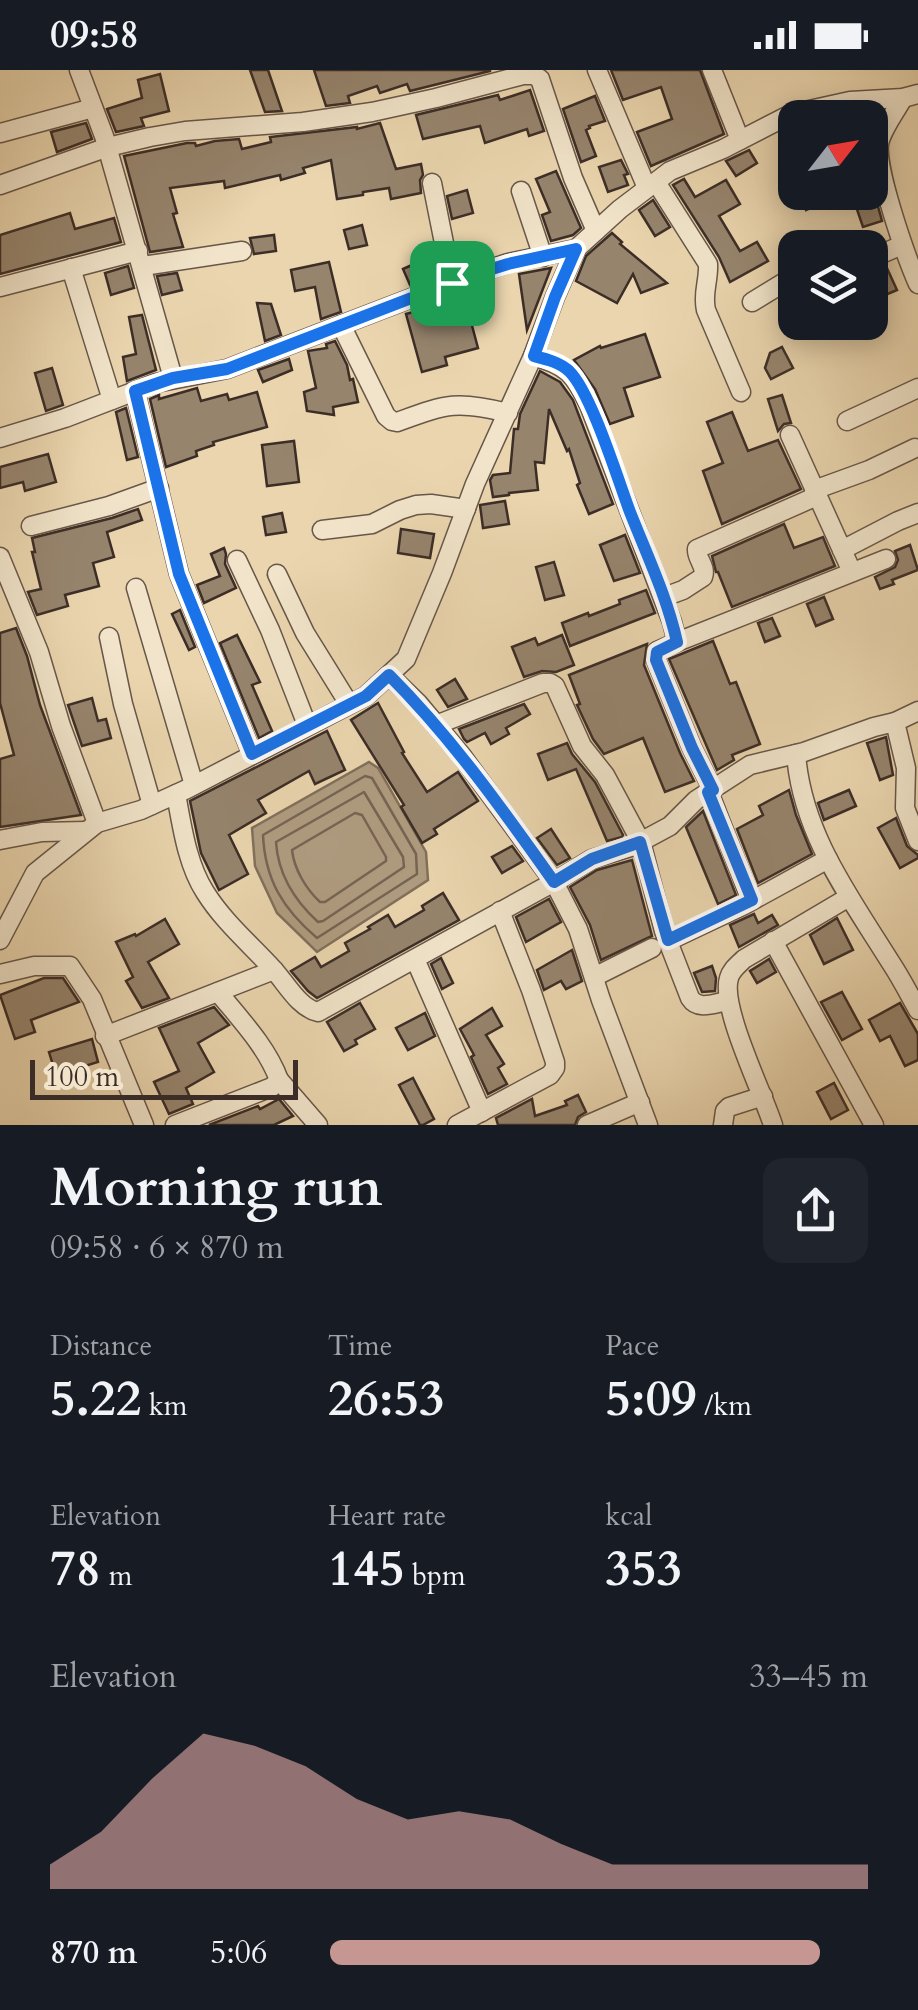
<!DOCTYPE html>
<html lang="en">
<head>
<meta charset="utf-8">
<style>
	:root { --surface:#171b24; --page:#20242c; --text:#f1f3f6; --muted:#9ea1a6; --accent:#c59692 }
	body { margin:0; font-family:Cardo,serif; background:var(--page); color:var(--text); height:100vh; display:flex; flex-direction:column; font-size:38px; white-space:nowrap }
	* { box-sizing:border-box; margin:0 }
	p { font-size:32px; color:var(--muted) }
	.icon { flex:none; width:55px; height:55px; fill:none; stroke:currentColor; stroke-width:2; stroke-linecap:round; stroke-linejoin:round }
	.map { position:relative; height:1055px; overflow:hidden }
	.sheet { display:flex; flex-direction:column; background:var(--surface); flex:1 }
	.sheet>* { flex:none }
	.needle { width:65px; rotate:59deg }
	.tools { position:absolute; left:778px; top:30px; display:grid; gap:20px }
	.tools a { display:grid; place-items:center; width:110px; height:110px; border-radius:20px; background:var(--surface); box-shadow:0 5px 25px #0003; font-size:50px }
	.scale { position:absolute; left:30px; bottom:25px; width:268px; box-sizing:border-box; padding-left:10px; border:5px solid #3c2d27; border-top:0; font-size:28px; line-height:35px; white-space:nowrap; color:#3c2d27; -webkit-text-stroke:8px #f1e4ca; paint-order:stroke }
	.pin { position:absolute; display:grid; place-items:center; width:85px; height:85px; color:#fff; margin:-42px; border-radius:20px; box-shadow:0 5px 15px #0006 }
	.round { display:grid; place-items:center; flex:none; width:105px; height:105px; border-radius:20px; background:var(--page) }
	.headline { display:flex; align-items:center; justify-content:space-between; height:170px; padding:0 50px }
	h1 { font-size:55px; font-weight:700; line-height:75px }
	.stats { display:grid; grid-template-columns:repeat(3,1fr); gap:15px; height:170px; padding:10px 50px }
	.stats div { display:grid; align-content:center }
	.stats b { font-size:50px; font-weight:700 }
	.stats small { font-size:28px; font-weight:400 }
	.stats p { font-size:28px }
	.chart { height:280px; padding:20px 50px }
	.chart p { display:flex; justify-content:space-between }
	.chart svg { width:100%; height:180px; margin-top:10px; fill:var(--accent); opacity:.7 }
	ul { padding:0 50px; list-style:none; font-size:32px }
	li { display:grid; grid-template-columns:160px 120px 1fr; align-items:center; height:75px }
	li i { height:25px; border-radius:12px; background:var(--accent) }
	.status { display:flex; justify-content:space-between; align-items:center; height:70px; padding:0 50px; background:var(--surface); direction:ltr }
	.status svg { height:28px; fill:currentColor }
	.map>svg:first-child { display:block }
	.water { fill:#af9c80; stroke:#81705c; stroke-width:2.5 }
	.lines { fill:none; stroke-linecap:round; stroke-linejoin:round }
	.shore { stroke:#766454; stroke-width:2.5 }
	.building { fill:#96846d; stroke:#3c2d27; stroke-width:2.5 }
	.minor-casing { stroke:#685749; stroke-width:21 }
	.minor { stroke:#f1e4ca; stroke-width:18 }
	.route-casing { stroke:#fff; stroke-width:20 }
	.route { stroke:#1a73e8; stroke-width:12 }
</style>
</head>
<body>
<div class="status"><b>09:58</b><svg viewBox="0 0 49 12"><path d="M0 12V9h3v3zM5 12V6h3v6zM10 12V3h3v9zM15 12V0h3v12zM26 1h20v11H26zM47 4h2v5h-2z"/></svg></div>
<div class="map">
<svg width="918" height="1055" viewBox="0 0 918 1055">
	<rect width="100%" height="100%" fill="#ead5ae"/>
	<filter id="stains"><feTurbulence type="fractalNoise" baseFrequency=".002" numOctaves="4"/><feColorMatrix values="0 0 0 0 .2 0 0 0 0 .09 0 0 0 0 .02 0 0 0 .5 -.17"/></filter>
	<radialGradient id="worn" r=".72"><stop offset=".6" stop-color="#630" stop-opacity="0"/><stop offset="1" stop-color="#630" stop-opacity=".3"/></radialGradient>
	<polygon class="water" points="369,692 378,698 426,782 428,810 317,882 277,843 255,796 252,758"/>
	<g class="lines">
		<g class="shore">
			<path d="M365 706 372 708 416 784 417 804 317 868C283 839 265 810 263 765Z"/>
			<path d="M364 722 403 787 404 797 323 851 318 852C295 831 278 804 276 772Z"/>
			<path d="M355 743 362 745 386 787V791L325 832H320C306 819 294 799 292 780Z"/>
		</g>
	</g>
	<g class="building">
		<polygon points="250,0 268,0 282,41 265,42"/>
		<polygon points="314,0 490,0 490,1 410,21 407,14 380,23 377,16 348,26 350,33 326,36"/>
		<polygon points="611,0 700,0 724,64 651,96 637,62 672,49 661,17 623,30"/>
		<polygon points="160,4 169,41 141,48 144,56 116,62 107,39 142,28 138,10"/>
		<polygon points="530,20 544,61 529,66 527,59 485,73 480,56 423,69 416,45 498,25 500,30"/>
		<polygon points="595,26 605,51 589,56 590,58 586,60 596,86 581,92 563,39"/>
		<polygon points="86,53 92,69 57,82 51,62"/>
		<polygon points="380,53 396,99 421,94 423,105 420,110 421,123 391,129 389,118 363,122 363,125 337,129 331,90 303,98 305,103 281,110 280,105 225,118 224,111 170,118 177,143 173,144 183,177 150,182 124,86 187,73 195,73 196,76 215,71 239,69 242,79 271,72 270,67 357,57 357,59"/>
		<polygon points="749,80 757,93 736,106 726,91"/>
		<polygon points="621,90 628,104 624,105 628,115 608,122 599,97"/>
		<polygon points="556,101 581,158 573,165 551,171 542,145 550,142 536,109"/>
		<polygon points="684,109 695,127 726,110 740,134 719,146 740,181 757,172 768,191 730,212 719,187 673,115"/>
		<polygon points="467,120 473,143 452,149 447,126"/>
		<polygon points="798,122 846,122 806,140"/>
		<polygon points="851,122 874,122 882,151 863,157"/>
		<polygon points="653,130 670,157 655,166 639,140"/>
		<polygon points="70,143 75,159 114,148 121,172 0,204 0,165"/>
		<polygon points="362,155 367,175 349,179 344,160"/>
		<polygon points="612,163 622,172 620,174 667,213 641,223 633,204 617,233 576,211 586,186"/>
		<polygon points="274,165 276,181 254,184 250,168"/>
		<polygon points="432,186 438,205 410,215 403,199"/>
		<polygon points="329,192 341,242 321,249 315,217 295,221 291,200"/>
		<polygon points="128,196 134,218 111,225 105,203"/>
		<polygon points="886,196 897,220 878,228 870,209 870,201"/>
		<polygon points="551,198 527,260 519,204"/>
		<polygon points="177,203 182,220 162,225 157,206"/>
		<polygon points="463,222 478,278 445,287 447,295 422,302 406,244 421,240 420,238"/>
		<polygon points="257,233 271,234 281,265 265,271"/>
		<polygon points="142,245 156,300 127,311 123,287 136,284 129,247"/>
		<polygon points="645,264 660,307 624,318 633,346 610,354 595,319 574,290 600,276 601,278"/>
		<polygon points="335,271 347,295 350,310 353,309 358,332 333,337 334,345 307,341 304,322 316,318 308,281 327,278 326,274"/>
		<polygon points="782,277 793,298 771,309 765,298 770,283"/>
		<polygon points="289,289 292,300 263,312 258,300"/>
		<polygon points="52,298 63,335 46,341 35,303"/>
		<polygon points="540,301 560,312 573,330 613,434 589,444 577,415 580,413 569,379 567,381 549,339 544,393 535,392 538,420 509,423 509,425 493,427 490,410 493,405 510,403 514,359 518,359 520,344"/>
		<polygon points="197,318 201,331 227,324 229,330 257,322 267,357 213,372 214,375 196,381 197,386 166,397 150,329 159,325 159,329"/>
		<polygon points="782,325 791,353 784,354 778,361 768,329"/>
		<polygon points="126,338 138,387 127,390 116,342"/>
		<polygon points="732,342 748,381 778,370 801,419 722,454 703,401 723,393 707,352"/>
		<polygon points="294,371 299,412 267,416 262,375"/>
		<polygon points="48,384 56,412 25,421 23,412 0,418 0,397"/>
		<polygon points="505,431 509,454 483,458 480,435"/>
		<polygon points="138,439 142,450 107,462 114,487 93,493 99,516 65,525 68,536 37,545 28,522 41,519 32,482 35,482 32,468 112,448"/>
		<polygon points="282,443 286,462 266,465 263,447"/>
		<polygon points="784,454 794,478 823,467 835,496 732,537 718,502 716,502 712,486"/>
		<polygon points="401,459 434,464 430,488 398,483"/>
		<polygon points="625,465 640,503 614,511 600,475"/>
		<polygon points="910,475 918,500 892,510 894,514 880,519 875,507 895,497 898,490 895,481"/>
		<polygon points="224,478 226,484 225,494 236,518 204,533 197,515 220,506 211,484"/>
		<polygon points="554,492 564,525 545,530 536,497"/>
		<polygon points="646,520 655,543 570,576 562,553 588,543 589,546 620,534 619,530"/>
		<polygon points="824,527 833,549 816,556 807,534"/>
		<polygon points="180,540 195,577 189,580 172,544"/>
		<polygon points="772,548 780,566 765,572 758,553"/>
		<polygon points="16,558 27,586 40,635 81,745 0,757 0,689 14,685 0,633 0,563"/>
		<polygon points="237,565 260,612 252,615 272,661 259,668 220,573"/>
		<polygon points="562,565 574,595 556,602 542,601 524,607 512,577 535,568 538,575"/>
		<polygon points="713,571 730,614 736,612 760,674 732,685 734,690 717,700 669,589"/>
		<polygon points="647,574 644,595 680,683 694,711 665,722 643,668 604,684 593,669 577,635 580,634 569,605"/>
		<polygon points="455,609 467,629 448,637 437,620"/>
		<polygon points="92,628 98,651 106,649 111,668 82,676 68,635"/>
		<polygon points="378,633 404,682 402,683 427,722 458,702 478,731 434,759 437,764 422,773 401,737 404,735 351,650"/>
		<polygon points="524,634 530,644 506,658 509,664 491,674 485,663 467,672 464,669 459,659"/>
		<polygon points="327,661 345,700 315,714 309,701 258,730 266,743 229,765 248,804 219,820 201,783 190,731"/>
		<polygon points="886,667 893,705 880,710 867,673"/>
		<polygon points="567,673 572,684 595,712 623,765 622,767 607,771 576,699 548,710 538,684"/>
		<polygon points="789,720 796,745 812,784 758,813 737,759 763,745 759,736"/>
		<polygon points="849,720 856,736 824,750 818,733"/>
		<polygon points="703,741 736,825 718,834 686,757"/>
		<polygon points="896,748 907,776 918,785 918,788 900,798 878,758"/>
		<polygon points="551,759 570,788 557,795 537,768"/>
		<polygon points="512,776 523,791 502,803 492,787"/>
		<polygon points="632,790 652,866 601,890 590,855 570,817 597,800"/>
		<polygon points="443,823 459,850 317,928 308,921 291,901 315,887 321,897 349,881 345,873 370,859 368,857 388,845 395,857 424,840 422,836"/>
		<polygon points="549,829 561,852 526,872 516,847"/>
		<polygon points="754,844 758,853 772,845 778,855 739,877 730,855"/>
		<polygon points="837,848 853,880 824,894 810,865"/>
		<polygon points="165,849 179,874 148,892 169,928 142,938 126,911 133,907 116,872 135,864 136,866"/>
		<polygon points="572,880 582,911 566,919 561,911 544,920 537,900"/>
		<polygon points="441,888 453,913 442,919 431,894"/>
		<polygon points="769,889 776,902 757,913 750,901"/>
		<polygon points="712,896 716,908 715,921 702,922 694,903"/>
		<polygon points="44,908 63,908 79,932 31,950 35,962 15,969 0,925"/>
		<polygon points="842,922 862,959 842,970 821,932"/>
		<polygon points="360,933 375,959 355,970 357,974 344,981 327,952"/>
		<polygon points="900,933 918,964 918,990 905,996 890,966 880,971 869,950"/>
		<polygon points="214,937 229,955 198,973 214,1002 186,1018 193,1034 169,1044 154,1012 179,1001 159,958"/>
		<polygon points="492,938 502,956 486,965 504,994 498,998 507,1014 488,1024 471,987 474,985 460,959"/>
		<polygon points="425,943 435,966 408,980 396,958"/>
		<polygon points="92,969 98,992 56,1005 49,982"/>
		<polygon points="413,1008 434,1049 423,1055 420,1055 399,1015"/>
		<polygon points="834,1013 848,1040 831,1049 817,1022"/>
		<polygon points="578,1025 586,1042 578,1047 575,1055 498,1055 496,1048 532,1029 535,1046 567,1035 565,1031"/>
		<polygon points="279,1029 293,1046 274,1055 209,1055 258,1036 260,1039"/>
	</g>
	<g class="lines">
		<g class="minor-casing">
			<g id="minor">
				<polyline points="79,0 104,66 173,308"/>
				<polyline points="597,0 647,118"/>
				<polyline points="712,0 740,70"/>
				<path d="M903 28C896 41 885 55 880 70 872 92 907 189 918 214"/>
				<polyline points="0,63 93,38"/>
				<path d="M656 112 708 194C709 211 702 223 706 240L741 322"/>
				<polyline points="432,113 452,213"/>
				<polyline points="0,115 108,77 150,67 185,61 303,52 372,42 436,28 523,5 534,5 540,9 573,108 596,161"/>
				<polyline points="521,121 543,187"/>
				<polyline points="870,189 902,175"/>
				<polyline points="143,196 242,181"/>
				<polyline points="71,198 112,330"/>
				<polyline points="0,217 138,181"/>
				<polyline points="752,232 788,210 795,218"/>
				<path d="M341 255 386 346 392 351 397 352C447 334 456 330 508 343"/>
				<path d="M533 286C567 295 575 305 589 335L672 552 677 572 657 581 656 590 692 678 713 720"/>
				<polyline points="135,321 179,504 252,684"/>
				<polyline points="847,351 918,318"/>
				<polyline points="790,365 852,502"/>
				<polyline points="0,368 65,348 156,313 227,299 466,207 508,193 576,179 620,139 670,101 723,79 791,44 850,31 903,28 918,24"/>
				<polyline points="814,420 869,400 915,378"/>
				<polyline points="31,456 109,436 159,418"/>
				<polyline points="322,460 372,454 400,440 416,435 431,434 466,439"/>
				<polyline points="842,480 898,451 918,443"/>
				<polyline points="0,487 39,582 61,656 97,753"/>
				<polyline points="237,490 270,560 307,655"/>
				<polyline points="277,504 305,563 349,634"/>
				<polyline points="136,518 194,715"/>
				<path d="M664 527 683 520 703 507C707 496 696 489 697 479L817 426"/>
				<polyline points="109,567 123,634 152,735"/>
				<polyline points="677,572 886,489"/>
				<polyline points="389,605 418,633 462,686 554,812 578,859 601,930 648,1055"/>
				<polyline points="895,652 906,698 905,738 918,771"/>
				<path d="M436 655 543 613H550L555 616 582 676 605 705 641 772 664 861 690 928C698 941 715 933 728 931"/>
				<path d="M796 684C802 764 850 827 891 893 901 908 909 924 918 940"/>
				<polyline points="709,722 751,830"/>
				<path d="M176 724C182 756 187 794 205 822 223 851 250 874 273 899 286 913 299 938 318 942L554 812 592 789 631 777 670 756 696 730 750 695 804 682 874 657 895 652 918 641"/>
				<polyline points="0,770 42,762 86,761"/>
				<polyline points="0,870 35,803 97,753 141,740 187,719 366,626 406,589 442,503 475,414 533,286 555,227 576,179"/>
				<polyline points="668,871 744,835 828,789"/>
				<polyline points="773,871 874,1055"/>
				<polyline points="415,889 482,1042"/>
				<polyline points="0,904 34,896 70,896 92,929 144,1055"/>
				<polyline points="594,907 652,878"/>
				<polyline points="105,966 274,900"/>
				<polyline points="279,1010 318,1055"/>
				<path d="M175 1055 272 1017 279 1010C267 977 240 949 218 922"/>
				<polyline points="457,1055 550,1005 555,998 555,992 531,920 500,841"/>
				<polyline points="587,1055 640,1032"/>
				<polyline points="723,1055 725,1041 729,1037 763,1026"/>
				<path d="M773 1055C763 1023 720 937 729 908 731 900 738 895 744 889L849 827"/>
			</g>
		</g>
		<use href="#minor" class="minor"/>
	</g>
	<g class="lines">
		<g class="route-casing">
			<path id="route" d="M576 179 555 227 534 286C546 289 559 292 569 301 591 322 618 410 630 442 647 485 667 527 677 572L657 582 656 590 692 678 713 720 708 722 752 830 668 870 640 772 592 789 554 812C503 740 452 668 389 605L366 626 252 684 179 504 135 321 173 308 227 299 466 207 508 194Z"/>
		</g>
		<use href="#route" class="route"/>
	</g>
	<rect width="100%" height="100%" filter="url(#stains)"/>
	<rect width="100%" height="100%" fill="url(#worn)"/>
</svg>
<div class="tools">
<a><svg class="needle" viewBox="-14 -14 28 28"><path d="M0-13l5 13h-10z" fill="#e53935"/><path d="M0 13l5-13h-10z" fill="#9ea1a6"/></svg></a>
<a><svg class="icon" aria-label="layers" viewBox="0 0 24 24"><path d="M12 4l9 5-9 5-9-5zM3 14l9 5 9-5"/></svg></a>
</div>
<div class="scale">100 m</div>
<div class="pin" style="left:452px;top:213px;background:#1e9e55"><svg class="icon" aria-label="arrive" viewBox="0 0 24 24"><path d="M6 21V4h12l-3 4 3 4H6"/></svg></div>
</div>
<section class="sheet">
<div class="headline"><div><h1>Morning run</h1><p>09:58 · 6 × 870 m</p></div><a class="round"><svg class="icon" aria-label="share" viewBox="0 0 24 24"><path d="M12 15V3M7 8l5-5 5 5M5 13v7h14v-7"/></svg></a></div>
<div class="stats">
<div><p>Distance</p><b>5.22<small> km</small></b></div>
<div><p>Time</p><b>26:53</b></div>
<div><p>Pace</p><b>5:09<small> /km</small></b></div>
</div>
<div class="stats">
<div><p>Elevation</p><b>78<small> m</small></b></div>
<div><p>Heart rate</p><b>145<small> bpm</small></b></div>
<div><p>kcal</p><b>353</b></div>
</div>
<div class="chart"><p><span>Elevation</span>33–45 m</p>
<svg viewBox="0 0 160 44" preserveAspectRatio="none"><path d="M0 44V38L10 30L20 17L30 6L40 9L50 14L60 22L70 27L80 25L90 27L100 33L110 38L120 38L130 38L140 38L150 38L160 38V44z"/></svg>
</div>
<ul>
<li><b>870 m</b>5:06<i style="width:91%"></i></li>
</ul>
</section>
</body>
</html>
